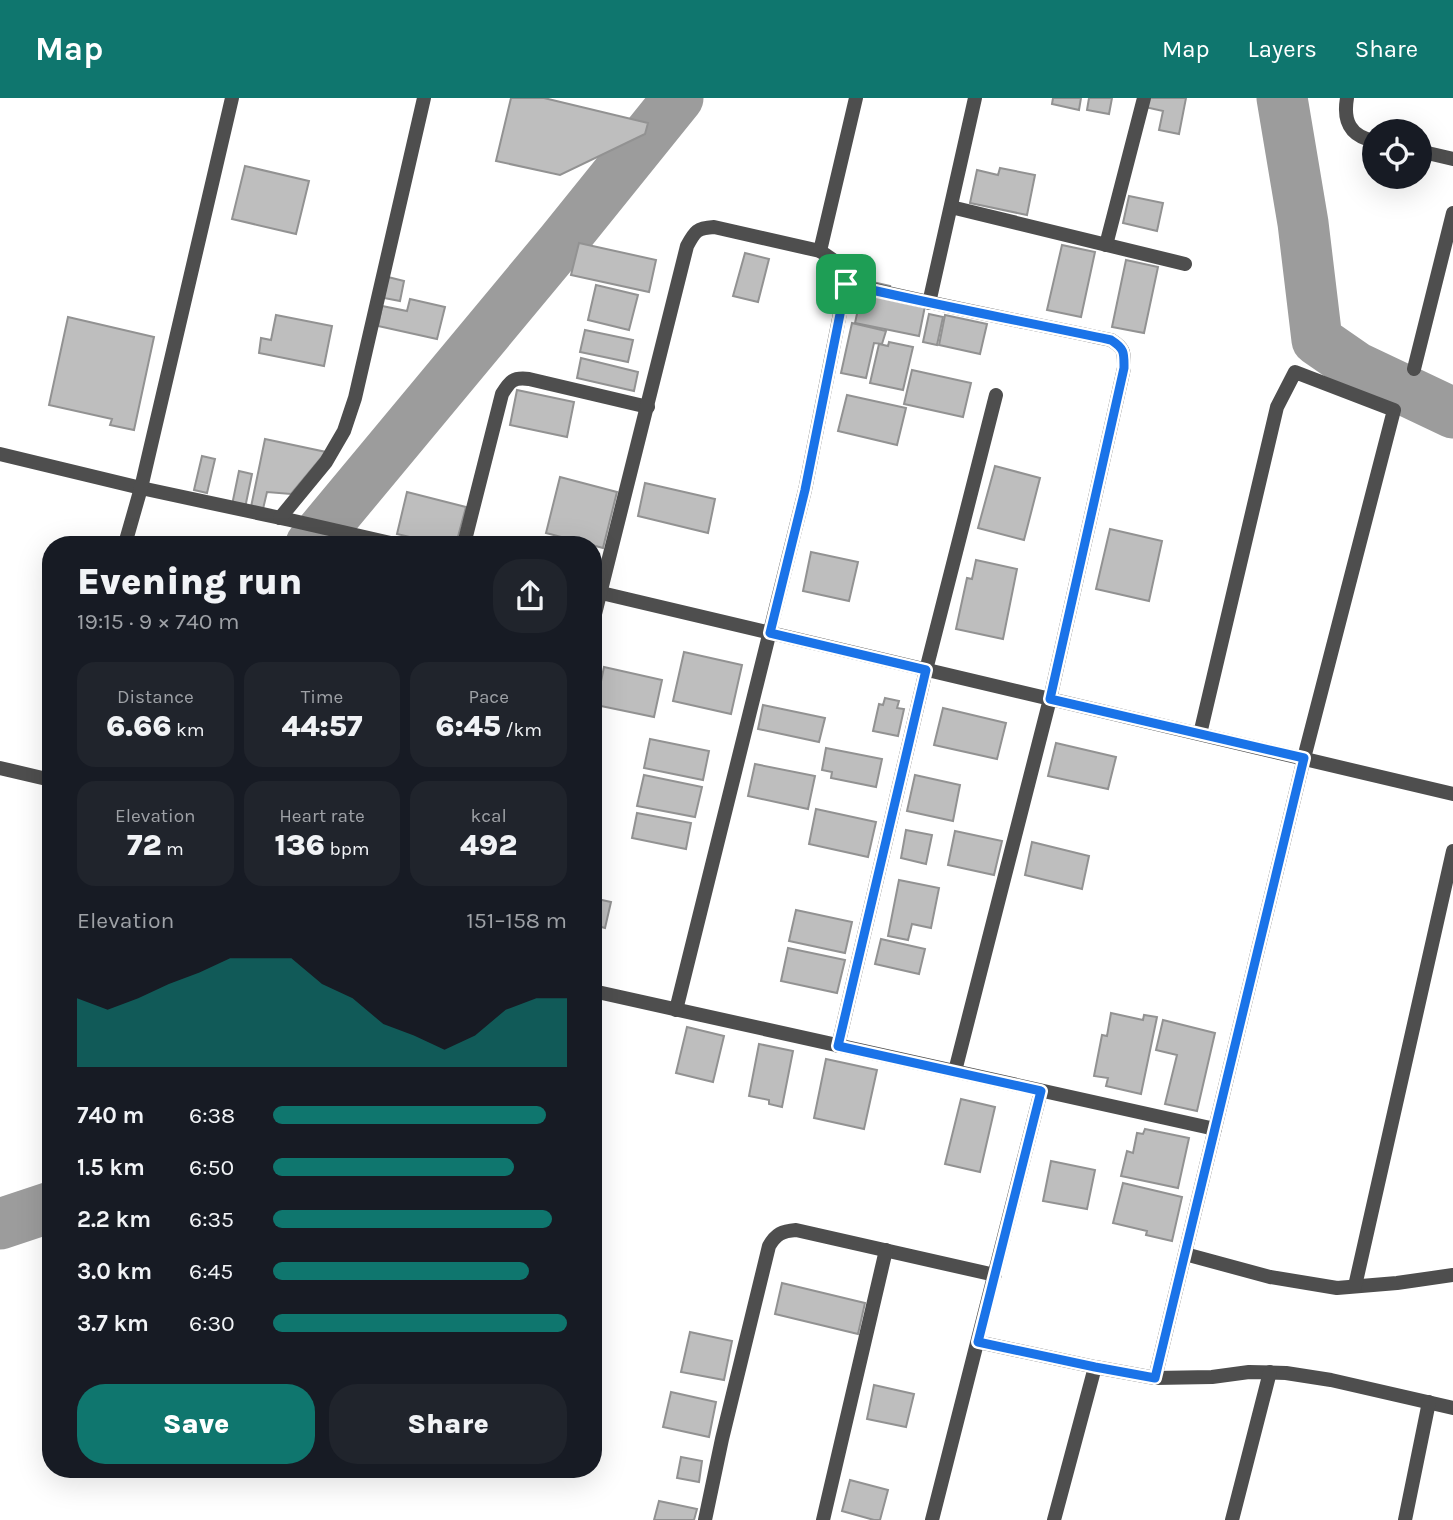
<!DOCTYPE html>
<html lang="en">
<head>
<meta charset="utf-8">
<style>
	:root { --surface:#171b24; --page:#20242c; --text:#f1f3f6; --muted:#9ea1a6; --accent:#0f766e }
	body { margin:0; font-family:Karla,sans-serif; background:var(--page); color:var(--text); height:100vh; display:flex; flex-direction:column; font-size:26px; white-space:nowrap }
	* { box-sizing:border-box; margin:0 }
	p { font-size:23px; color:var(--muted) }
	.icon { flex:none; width:38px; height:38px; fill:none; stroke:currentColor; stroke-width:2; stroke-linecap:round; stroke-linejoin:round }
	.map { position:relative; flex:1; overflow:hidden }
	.drawer { position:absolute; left:42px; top:438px; width:560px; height:942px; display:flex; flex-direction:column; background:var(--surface); border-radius:28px; box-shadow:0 7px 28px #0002 }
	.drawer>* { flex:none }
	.controls { position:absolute; left:1362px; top:21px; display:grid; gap:14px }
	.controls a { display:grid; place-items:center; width:70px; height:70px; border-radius:50%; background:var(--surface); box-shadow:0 7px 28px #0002; font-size:35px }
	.pin { position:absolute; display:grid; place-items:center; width:60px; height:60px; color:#fff; margin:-30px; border-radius:14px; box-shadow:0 4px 10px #0006 }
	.round { display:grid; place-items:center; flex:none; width:74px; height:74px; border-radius:28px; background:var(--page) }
	.overview { display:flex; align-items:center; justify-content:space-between; height:119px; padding:0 35px }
	h1 { font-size:38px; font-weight:800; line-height:52px }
	.stats { display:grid; grid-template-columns:repeat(3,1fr); gap:10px; height:119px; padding:7px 35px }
	.stats div { display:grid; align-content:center; border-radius:18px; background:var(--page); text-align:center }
	.stats b { font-size:30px; font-weight:800 }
	.stats small { font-size:19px; font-weight:400 }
	.stats p { font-size:19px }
	.chart { height:196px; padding:14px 35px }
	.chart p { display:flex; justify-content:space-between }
	.chart svg { width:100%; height:126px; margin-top:7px; fill:var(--accent); opacity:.7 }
	.action { display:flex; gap:14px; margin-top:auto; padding:14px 35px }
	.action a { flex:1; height:80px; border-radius:28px; background:var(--accent); color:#fff; font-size:28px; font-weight:800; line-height:80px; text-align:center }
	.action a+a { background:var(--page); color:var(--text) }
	ul { padding:0 35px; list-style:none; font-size:23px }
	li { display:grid; grid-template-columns:112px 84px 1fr; align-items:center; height:52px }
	li i { height:18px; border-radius:9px; background:var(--accent) }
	header { display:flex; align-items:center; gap:42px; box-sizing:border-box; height:98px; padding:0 35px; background:var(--accent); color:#fff }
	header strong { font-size:33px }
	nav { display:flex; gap:38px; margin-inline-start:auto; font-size:24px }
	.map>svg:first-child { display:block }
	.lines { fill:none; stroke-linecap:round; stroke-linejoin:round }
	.river { stroke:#9c9c9c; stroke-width:51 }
	.building { fill:#bebebe; stroke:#929292; stroke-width:2 }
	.street { stroke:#4e4e4e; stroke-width:14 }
	.route-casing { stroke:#fff; stroke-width:14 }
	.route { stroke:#1a73e8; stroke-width:9 }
</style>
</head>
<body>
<header>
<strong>Map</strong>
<nav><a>Map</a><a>Layers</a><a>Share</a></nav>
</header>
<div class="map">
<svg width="1453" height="1422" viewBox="0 0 1453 1422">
	<rect width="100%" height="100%" fill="#fff"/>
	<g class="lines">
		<g class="river">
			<polyline points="1282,0 1303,125 1317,242 1356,269 1453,315"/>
			<polyline points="311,446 562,144 678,0"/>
			<polyline points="0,1126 51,1109"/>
		</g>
	</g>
	<g class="building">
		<polygon points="511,0 544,0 648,25 645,36 560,77 496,63"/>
		<polygon points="1053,0 1081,0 1079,12 1052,6"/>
		<polygon points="1089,0 1112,0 1109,16 1087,12"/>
		<polygon points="1147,0 1186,0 1179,36 1159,32 1163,13 1145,9"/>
		<polygon points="245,68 309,83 296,136 232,121"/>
		<polygon points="1000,70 1035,77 1027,117 970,105 977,72 998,77"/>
		<polygon points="1129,98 1163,105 1157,133 1123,125"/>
		<polygon points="579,145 656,162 649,194 571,177"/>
		<polygon points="1062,147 1095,154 1081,219 1047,212"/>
		<polygon points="745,155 769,161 758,204 733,198"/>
		<polygon points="1126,162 1158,169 1144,235 1112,229"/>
		<polygon points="388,179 404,183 400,203 384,200"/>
		<polygon points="855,180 890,188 888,194 926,203 919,238 855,225 860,202 851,200"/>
		<polygon points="596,187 638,197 629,232 588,222"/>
		<polygon points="410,201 445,209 437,241 378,228 382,208 407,213"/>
		<polygon points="929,216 943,219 937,247 923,244"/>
		<polygon points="276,217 332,228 324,268 259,255 261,240 271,242"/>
		<polygon points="945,217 987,226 980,256 939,247"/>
		<polygon points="68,219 154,239 134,332 110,327 112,321 49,307"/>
		<polygon points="852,225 886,233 882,246 874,245 866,280 841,275"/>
		<polygon points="585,232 633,242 628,264 580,254"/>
		<polygon points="889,244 913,249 903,292 870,285 879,246 888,248"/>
		<polygon points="581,260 638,274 634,293 577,280"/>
		<polygon points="912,272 971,285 963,319 904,306"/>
		<polygon points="517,292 574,304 567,339 510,327"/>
		<polygon points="847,297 906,310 897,347 838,333"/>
		<polygon points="265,341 326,354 291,396 267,394 263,411 251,409"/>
		<polygon points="202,358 215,361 207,395 194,392"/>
		<polygon points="995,368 1040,380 1024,442 978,430"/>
		<polygon points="239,373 252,376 245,410 232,407"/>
		<polygon points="560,379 617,394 603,450 546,435"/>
		<polygon points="645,385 715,401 708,435 638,418"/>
		<polygon points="407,394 466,409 456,446 439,446 397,436"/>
		<polygon points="1110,431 1162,443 1149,503 1096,491"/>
		<polygon points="811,454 858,464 849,503 803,493"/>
		<polygon points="976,462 1017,471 1003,541 956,531 967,480 972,481"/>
		<polygon points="684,554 742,567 731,616 673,603"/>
		<polygon points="604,569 662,582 654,619 596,607"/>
		<polygon points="885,600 899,603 897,610 904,611 898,638 873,633 879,606 883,607"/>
		<polygon points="763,607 825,620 819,644 758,631"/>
		<polygon points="943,610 1006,625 997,661 934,647"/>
		<polygon points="650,641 709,653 703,682 644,670"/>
		<polygon points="1056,645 1116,659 1108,691 1048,678"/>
		<polygon points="826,650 882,661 876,689 831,680 832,674 822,672"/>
		<polygon points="755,666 815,678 808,711 748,698"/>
		<polygon points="644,677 702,689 695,719 637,708"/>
		<polygon points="915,677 960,687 953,723 907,713"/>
		<polygon points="816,711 876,724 868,759 809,746"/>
		<polygon points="637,715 691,725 686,751 632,740"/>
		<polygon points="906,732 932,737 926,766 901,760"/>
		<polygon points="955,733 1002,743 994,777 948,767"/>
		<polygon points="1032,744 1089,758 1082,791 1025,777"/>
		<polygon points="899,782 939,790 931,830 912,826 908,842 888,838"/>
		<polygon points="593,800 611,804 605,830 594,827 593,829"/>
		<polygon points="796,812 852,824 845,855 789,843"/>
		<polygon points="881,841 925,851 919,876 875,866"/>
		<polygon points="788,850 845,862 837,895 781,883"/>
		<polygon points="1111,915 1143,922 1144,917 1157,919 1141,996 1106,988 1108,980 1094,978 1102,937 1107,938"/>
		<polygon points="1163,922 1215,935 1197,1013 1165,1006 1177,957 1156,952"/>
		<polygon points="687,929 724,938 713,984 676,975"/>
		<polygon points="759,946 793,953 782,1009 769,1006 769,1002 749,998"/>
		<polygon points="826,961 877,972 864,1031 814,1020"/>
		<polygon points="961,1001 995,1009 980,1074 945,1066"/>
		<polygon points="1145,1031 1189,1040 1178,1090 1121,1078 1127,1053 1133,1055 1137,1035 1143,1036"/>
		<polygon points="1051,1063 1095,1072 1087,1111 1043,1103"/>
		<polygon points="1123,1085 1182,1099 1172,1143 1146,1137 1147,1133 1113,1125"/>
		<polygon points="782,1185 865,1205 858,1236 775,1216"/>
		<polygon points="690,1234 732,1243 724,1282 681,1274"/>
		<polygon points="874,1287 914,1296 906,1329 867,1321"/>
		<polygon points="671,1294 716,1304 709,1339 663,1329"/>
		<polygon points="681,1359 702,1363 699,1384 677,1380"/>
		<polygon points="850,1382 888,1392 880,1422 874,1422 842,1413"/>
		<polygon points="659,1403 697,1411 694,1422 654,1422"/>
	</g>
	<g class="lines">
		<g class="street">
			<path d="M1347 0C1343 23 1350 38 1374 43"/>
			<polyline points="1419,53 1453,61"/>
			<polyline points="951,109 1185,166"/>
			<polyline points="1106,147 1144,0"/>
			<path d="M846 185C934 207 1022 223 1111 242 1125 251 1124 254 1124 270L1050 601 955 973"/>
			<polyline points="929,205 975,0"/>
			<polyline points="1414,271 1453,115"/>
			<polyline points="0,356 141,390 290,422 395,446"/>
			<polyline points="280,420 326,364 344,333 355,300 424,0"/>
			<polyline points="125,446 141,390 232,0"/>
			<path d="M464 446 502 296C510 283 513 279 529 281L648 309"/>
			<polyline points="593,493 1453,696"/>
			<path d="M593 524 687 148C695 133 697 130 714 129L820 153"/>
			<polyline points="0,670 51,682"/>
			<polyline points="593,893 1215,1031"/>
			<polyline points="676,912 805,392 846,185 836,164 820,153 856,0"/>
			<polyline points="838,948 926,572 996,297"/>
			<polyline points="1185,1156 1270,1179 1337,1190 1397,1185 1453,1177"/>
			<polyline points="1355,1188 1453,753"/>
			<polyline points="978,1244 1095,1269 1155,1280 1212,1279 1249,1274 1286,1275 1331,1282 1453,1310"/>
			<polyline points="1155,1280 1304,660 1394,312 1295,274 1277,309 1200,636"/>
			<path d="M705 1422 722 1341 769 1148C776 1136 782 1133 796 1132L995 1177"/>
			<polyline points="823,1422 886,1152"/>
			<polyline points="932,1422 1041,993"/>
			<polyline points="1054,1422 1095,1269"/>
			<polyline points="1232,1422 1270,1274"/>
			<polyline points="1405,1422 1429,1304"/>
		</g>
	</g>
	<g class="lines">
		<g class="route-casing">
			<path id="route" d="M846 186C934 207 1022 223 1111 242 1125 251 1124 255 1124 270L1050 601 1304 660 1155 1280 1095 1269 978 1244 1041 993 838 948 926 572 770 535 805 392Z"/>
		</g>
		<use href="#route" class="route"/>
	</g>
</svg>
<div class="controls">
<a><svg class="icon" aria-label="locate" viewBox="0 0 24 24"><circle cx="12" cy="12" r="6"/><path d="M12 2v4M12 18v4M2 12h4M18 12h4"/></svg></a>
</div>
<div class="pin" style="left:846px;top:186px;background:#1e9e55"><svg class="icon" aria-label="arrive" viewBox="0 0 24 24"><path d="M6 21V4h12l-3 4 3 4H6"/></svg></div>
<section class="drawer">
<div class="overview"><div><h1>Evening run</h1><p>19:15 · 9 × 740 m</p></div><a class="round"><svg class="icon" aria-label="share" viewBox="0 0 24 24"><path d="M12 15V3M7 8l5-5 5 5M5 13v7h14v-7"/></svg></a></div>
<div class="stats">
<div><p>Distance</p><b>6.66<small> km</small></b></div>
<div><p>Time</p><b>44:57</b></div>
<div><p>Pace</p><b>6:45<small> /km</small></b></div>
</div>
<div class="stats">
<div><p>Elevation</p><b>72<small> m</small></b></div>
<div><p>Heart rate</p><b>136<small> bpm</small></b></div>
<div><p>kcal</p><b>492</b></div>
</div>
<div class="chart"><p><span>Elevation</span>151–158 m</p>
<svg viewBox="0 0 160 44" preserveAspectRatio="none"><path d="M0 44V20L10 24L20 20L30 15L40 11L50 6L60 6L70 6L80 15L90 20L100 29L110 33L120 38L130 33L140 24L150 20L160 20V44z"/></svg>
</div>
<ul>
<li><b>740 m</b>6:38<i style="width:93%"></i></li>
<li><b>1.5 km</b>6:50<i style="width:82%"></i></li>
<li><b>2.2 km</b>6:35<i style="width:95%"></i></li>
<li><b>3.0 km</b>6:45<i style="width:87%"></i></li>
<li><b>3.7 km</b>6:30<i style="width:100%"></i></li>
</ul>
<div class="action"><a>Save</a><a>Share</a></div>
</section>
</div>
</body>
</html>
